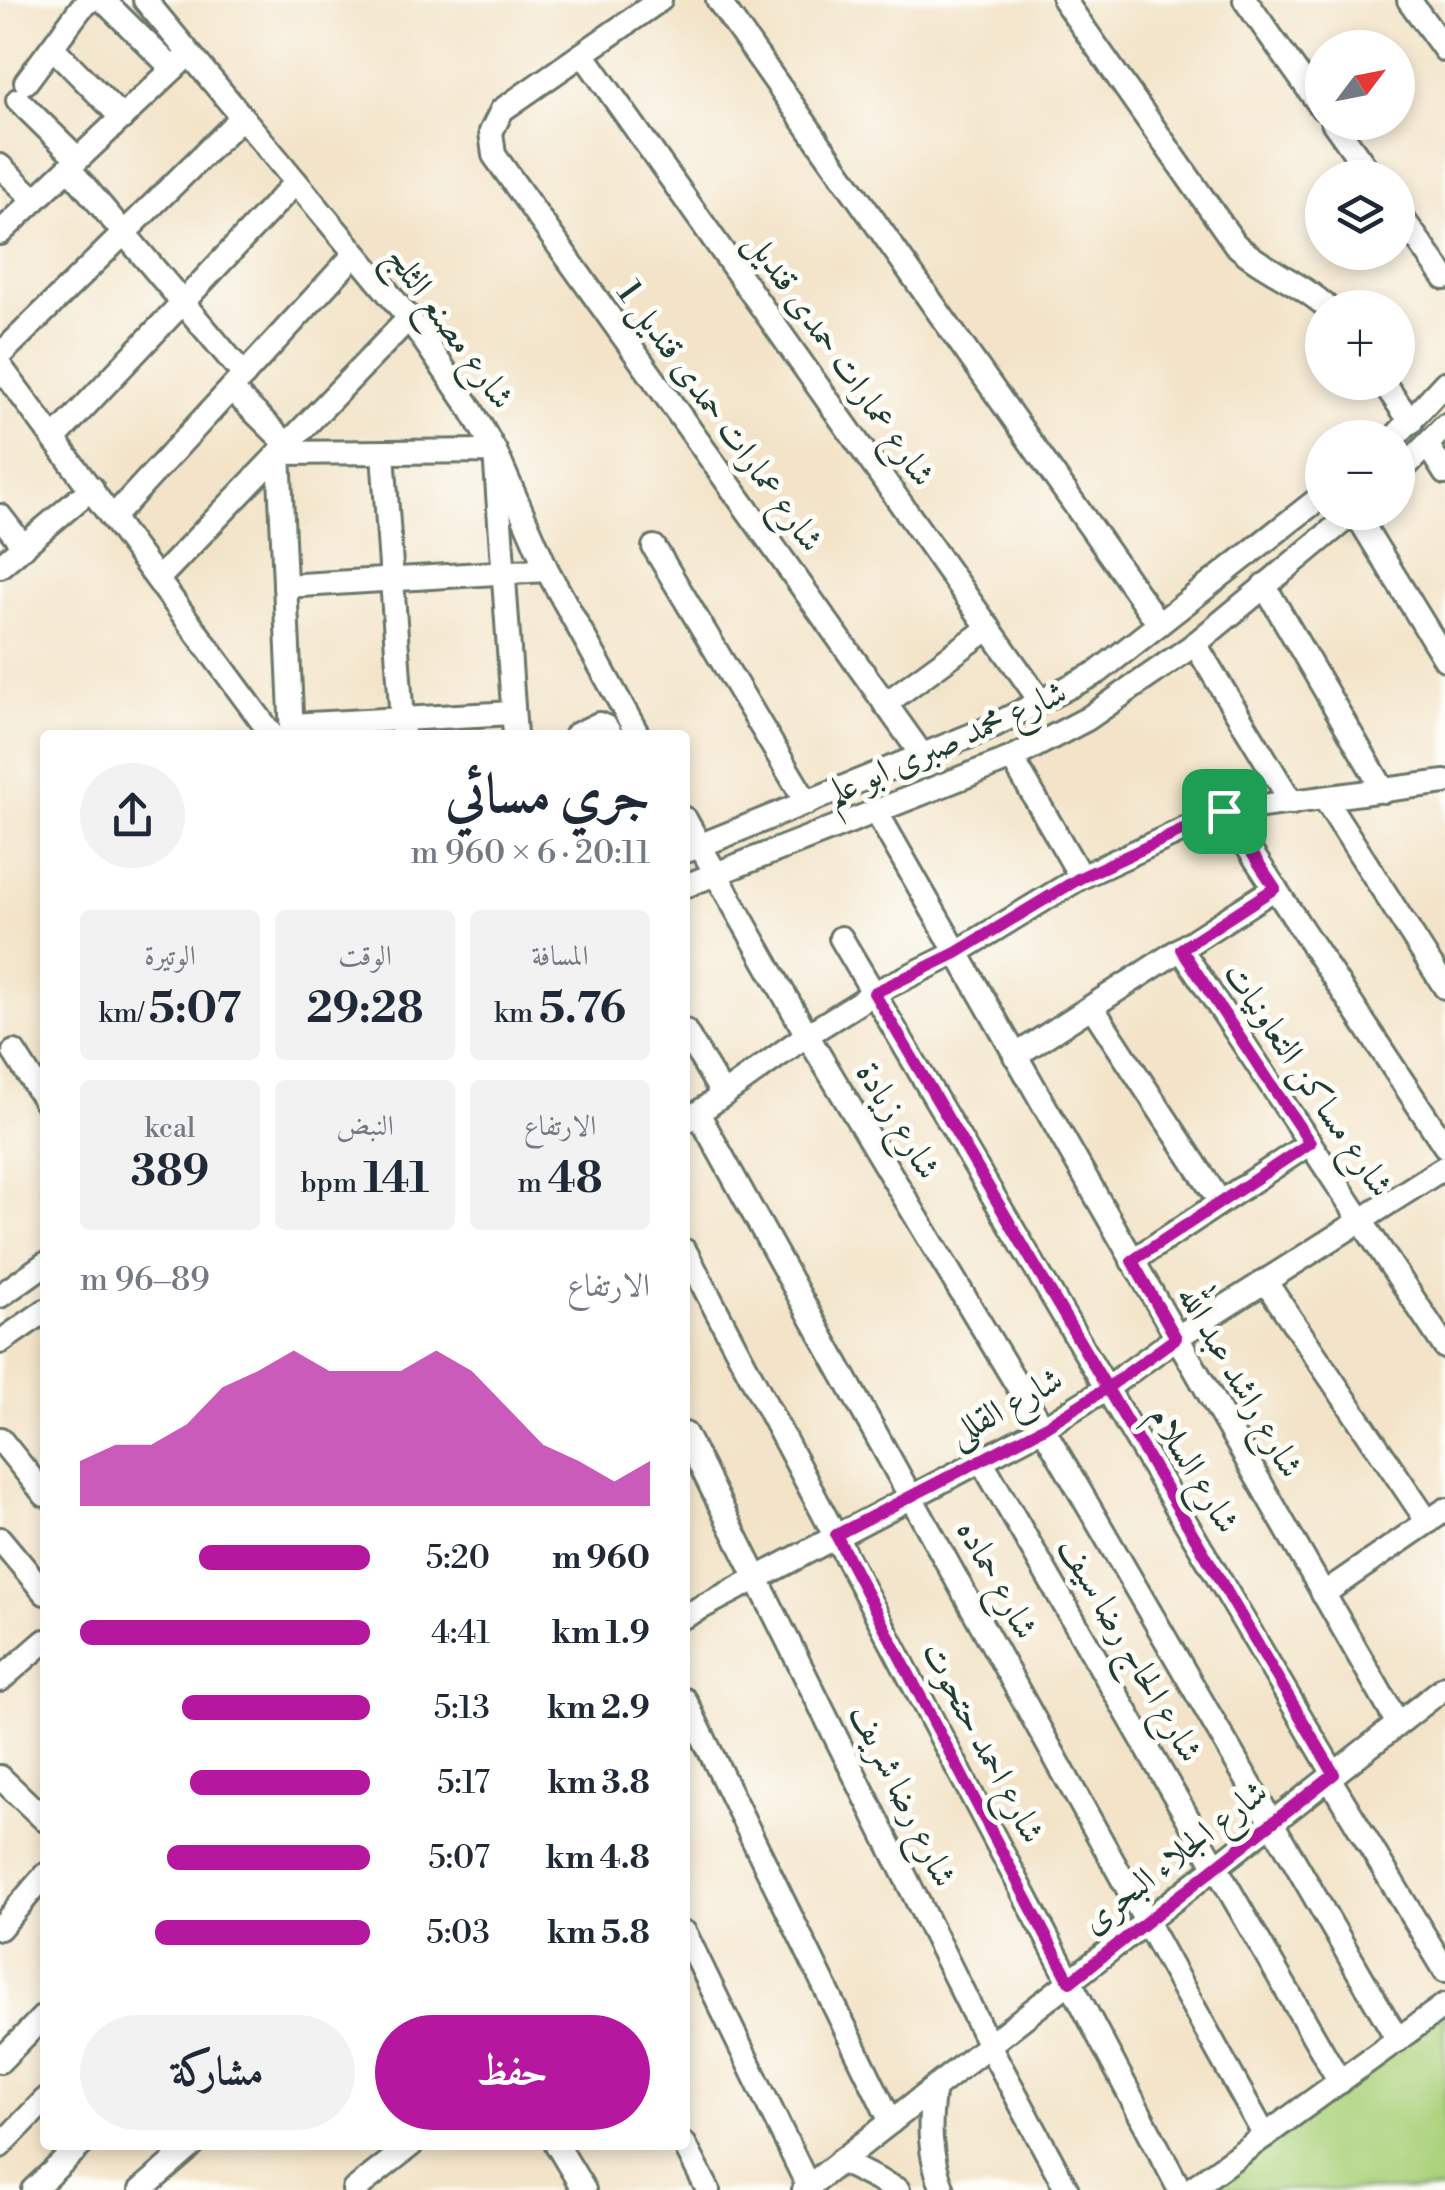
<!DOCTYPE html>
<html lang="ar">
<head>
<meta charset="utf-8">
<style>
	:root { --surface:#fff; --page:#f2f2f3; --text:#1f2937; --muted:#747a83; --accent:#b5179e }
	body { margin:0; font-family:"Libre Bodoni",Amiri,serif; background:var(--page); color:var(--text); direction:rtl; height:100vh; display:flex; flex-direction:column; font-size:38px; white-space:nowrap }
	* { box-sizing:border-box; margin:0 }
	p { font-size:32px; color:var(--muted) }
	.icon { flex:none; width:55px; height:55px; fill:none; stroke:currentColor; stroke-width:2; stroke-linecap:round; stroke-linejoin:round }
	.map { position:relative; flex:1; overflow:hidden; direction:ltr }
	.side { position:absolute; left:40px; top:730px; width:650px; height:1420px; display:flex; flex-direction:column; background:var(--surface); border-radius:10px; box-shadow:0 5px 15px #0003; direction:rtl }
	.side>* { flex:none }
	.needle { width:65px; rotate:58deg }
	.tools { position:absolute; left:1305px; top:30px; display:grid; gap:20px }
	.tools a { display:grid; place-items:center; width:110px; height:110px; border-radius:50%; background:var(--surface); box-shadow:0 5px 15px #0003; font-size:50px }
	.pin { position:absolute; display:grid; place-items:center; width:85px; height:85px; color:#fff; margin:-42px; border-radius:20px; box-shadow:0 5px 15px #0006 }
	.round { display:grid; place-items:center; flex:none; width:105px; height:105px; border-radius:52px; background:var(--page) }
	.head { display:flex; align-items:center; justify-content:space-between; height:170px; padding:0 40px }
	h1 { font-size:55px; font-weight:700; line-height:75px }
	.stats { display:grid; grid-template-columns:repeat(3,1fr); gap:15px; height:170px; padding:10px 40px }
	.stats div { display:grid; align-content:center; border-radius:10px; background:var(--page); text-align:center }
	.stats b { font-size:42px; font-weight:700 }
	.stats small { font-size:28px; font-weight:400 }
	.stats p { font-size:28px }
	.chart { height:280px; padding:20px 40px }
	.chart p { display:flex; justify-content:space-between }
	.chart svg { width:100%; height:180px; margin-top:10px; fill:var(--accent); opacity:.7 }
	.button { display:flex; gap:20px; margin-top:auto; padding:20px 40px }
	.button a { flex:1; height:115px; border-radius:60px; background:var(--accent); color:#fff; font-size:40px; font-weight:700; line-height:115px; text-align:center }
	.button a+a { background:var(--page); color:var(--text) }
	ul { padding:0 40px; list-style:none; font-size:32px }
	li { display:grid; grid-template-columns:160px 120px 1fr; align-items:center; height:75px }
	li i { height:25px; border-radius:12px; background:var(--accent) }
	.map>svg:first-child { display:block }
	.green { fill:#abd27c; stroke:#658858; stroke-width:2.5 }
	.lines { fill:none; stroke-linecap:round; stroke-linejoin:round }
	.minor-casing { stroke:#697768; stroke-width:28 }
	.minor { stroke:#fff; stroke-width:22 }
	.route-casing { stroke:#fff; stroke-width:20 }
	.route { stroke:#b5179e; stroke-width:12 }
	.labels { text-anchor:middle; stroke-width:10; stroke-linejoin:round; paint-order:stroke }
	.street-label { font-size:35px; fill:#1f3d34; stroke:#fdfcf7 }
</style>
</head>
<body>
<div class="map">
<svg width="1445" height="2190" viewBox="0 0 1445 2190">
	<rect width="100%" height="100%" fill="#fdfcf7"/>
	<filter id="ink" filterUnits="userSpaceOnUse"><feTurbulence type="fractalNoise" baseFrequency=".01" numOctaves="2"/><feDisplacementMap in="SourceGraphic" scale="20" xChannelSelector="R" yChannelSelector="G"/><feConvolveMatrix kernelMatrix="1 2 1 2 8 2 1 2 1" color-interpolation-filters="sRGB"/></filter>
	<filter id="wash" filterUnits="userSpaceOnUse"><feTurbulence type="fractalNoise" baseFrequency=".0048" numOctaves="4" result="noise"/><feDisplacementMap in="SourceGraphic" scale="40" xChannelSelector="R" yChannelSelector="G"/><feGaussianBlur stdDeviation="2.25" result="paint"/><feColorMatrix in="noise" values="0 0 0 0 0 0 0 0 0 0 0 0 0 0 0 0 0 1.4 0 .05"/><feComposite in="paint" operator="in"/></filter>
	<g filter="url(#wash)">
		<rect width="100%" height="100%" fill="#f3e4c9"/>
		<polygon class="green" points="1445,2004 1445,2190 1189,2190"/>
	</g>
	<g filter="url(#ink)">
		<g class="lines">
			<g class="minor-casing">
				<g id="minor">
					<polyline points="103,0 173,69"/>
					<polyline points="145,0 409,318 469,406 495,451 547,570 638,735"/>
					<polyline points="660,0 502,110 491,132 494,155 922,755"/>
					<polyline points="718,0 1159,624"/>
					<path d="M1064 0 1235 244C1263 270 1300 282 1328 308"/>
					<polyline points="1245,0 1322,108"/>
					<polyline points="1409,0 1445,50"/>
					<polyline points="59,54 122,118"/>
					<polyline points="583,54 1041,702"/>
					<polyline points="26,82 81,8 91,0"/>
					<polyline points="18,100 78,159"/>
					<polyline points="1333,122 1373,178"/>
					<polyline points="0,166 35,200"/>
					<polyline points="69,168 244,375"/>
					<polyline points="1398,212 1445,278"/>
					<polyline points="0,233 189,54"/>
					<polyline points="0,355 242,117"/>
					<polyline points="0,366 272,735"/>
					<polyline points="1383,382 1411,422"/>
					<polyline points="231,389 287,444"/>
					<polyline points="1394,438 1445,383"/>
					<polyline points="54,439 296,182"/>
					<polyline points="1428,446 1445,473"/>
					<polyline points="383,453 403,735"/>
					<polyline points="1398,474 1445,426"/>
					<polyline points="1355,512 1445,659"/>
					<polyline points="0,516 24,547"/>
					<polyline points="113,517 355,254"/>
					<polyline points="654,547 807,803"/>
					<polyline points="0,566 92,488"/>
					<polyline points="159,578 409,318"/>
					<polyline points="1264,585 1384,791"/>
					<polyline points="285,586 547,570"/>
					<polyline points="1195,644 1292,803"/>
					<polyline points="885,704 989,628"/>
					<polyline points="291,725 513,713"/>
					<polyline points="292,735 279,453 495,451 515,735"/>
					<polyline points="576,735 599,724 606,727 611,735"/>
					<polyline points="1012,758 1081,877"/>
					<polyline points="1325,799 1445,987"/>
					<polyline points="1224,811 1445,1146"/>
					<polyline points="877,813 1397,1722"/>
					<polyline points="685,819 807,1035 1043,1428 1398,2040"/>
					<polyline points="689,850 987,729 1098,672 1322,496"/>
					<polyline points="685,886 1012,758 1087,719 1195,644 1354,512"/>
					<polyline points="841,938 1334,1774"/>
					<polyline points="1181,949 1445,1347"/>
					<polyline points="1092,1007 1220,1202"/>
					<polyline points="685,1031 723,1095"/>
					<polyline points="14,1052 45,1101"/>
					<polyline points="1015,1056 1275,888"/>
					<polyline points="698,1113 1265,2136"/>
					<polyline points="688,1120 807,1035 874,993 956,953 1081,877 1224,811 1445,782"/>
					<polyline points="685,1251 1180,2190"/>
					<polyline points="1132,1261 1310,1143"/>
					<polyline points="1265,1281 1428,1522"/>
					<polyline points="0,1296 45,1264"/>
					<polyline points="0,1342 45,1311"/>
					<polyline points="685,1434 989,2045 1067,2190"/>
					<polyline points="0,1439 45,1495"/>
					<polyline points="981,1460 1340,2082"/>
					<polyline points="0,1539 45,1593"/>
					<polyline points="1323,1594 1445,1510"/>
					<polyline points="685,1616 1043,1428 1107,1388 1176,1338 1445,1167"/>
					<polyline points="0,1680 45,1641"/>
					<polyline points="685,1700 891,2122"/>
					<polyline points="0,1777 45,1820"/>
					<polyline points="1329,1778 1445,1970"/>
					<polyline points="0,1928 45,1875"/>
					<polyline points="685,1933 810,2190"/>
					<polyline points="0,2061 45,2015"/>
					<path d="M934 2088C928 2124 929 2155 943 2190"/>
					<polyline points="557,2145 584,2190"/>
					<polyline points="685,2145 708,2190"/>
					<polyline points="0,2146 45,2100"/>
					<polyline points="840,2161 898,2190"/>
					<polyline points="33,2190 81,2145"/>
					<polyline points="141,2190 193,2145"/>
					<polyline points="354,2190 411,2145"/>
					<polyline points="804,2190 1445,1687"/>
					<polyline points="1190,2190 1445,2005"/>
				</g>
			</g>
			<use href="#minor" class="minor"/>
		</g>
	</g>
	<g class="lines" filter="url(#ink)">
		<g class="route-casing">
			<polyline id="route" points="1224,811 1080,878 956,953 874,993 1107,1388 1043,1428 836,1535 1070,1982 1334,1774 1107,1388 1176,1338 1132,1261 1310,1143 1181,949 1275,888 1224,811"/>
		</g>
		<use href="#route" class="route"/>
	</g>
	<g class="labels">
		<g class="street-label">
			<text transform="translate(451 327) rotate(54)" y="12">شارع مصنع الثلج</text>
			<text transform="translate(841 358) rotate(55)" y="12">شارع عمارات حمدى قنديل</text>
			<text transform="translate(721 416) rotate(54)" y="12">شارع عمارات حمدى قنديل 1</text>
			<text transform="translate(946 742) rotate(-24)" y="12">شارع محمد صبرى ابو علم</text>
			<text transform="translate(1309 1079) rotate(56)" y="12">شارع مساكن التعاونيات</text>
			<text transform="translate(899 1120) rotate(59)" y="12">شارع زيادة</text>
			<text transform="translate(1241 1381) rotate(60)" y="12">شارع راشد عبد الله</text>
			<text transform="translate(1005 1406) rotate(-29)" y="12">شارع القللى</text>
			<text transform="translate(1195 1469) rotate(59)" y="12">شارع السلام</text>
			<text transform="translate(998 1579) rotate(61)" y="12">شارع حماده</text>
			<text transform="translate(1131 1649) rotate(60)" y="12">شارع الحاج رضا سيف</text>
			<text transform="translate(984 1742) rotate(62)" y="12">شارع احمد حتحوت</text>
			<text transform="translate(904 1795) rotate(64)" y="12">شارع رضا شريف</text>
			<text transform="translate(1174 1856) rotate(-38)" y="12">شارع الجلاء البحرى</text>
		</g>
	</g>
</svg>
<div class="tools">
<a><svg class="needle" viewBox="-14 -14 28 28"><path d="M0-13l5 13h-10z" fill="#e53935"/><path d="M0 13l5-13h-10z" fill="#747a83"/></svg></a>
<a><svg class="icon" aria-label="layers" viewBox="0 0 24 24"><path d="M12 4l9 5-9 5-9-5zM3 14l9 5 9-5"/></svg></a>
<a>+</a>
<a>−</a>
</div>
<div class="pin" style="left:1224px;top:811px;background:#1e9e55"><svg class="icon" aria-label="arrive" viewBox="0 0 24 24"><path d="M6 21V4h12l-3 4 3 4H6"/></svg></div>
<section class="side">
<div class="head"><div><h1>جري مسائي</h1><p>20:11 · 6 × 960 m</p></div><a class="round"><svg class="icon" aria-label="share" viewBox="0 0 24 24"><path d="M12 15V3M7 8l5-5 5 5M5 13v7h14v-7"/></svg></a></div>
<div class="stats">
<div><p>المسافة</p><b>5.76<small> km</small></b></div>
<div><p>الوقت</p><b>29:28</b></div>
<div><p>الوتيرة</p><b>5:07<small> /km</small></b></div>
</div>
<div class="stats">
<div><p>الارتفاع</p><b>48<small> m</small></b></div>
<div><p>النبض</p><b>141<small> bpm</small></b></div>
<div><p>kcal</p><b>389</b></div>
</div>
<div class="chart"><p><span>الارتفاع</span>89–96 m</p>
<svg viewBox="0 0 160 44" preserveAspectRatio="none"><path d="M0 44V33L10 29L20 29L30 24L40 15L50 11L60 6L70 11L80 11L90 11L100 6L110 11L120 20L130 29L140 33L150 38L160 33V44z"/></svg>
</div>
<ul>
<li><b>960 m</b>5:20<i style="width:59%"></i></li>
<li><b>1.9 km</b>4:41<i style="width:100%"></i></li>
<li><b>2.9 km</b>5:13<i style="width:65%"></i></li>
<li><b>3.8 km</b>5:17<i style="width:62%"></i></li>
<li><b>4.8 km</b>5:07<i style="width:70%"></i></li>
<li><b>5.8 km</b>5:03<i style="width:74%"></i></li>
</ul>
<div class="button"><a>حفظ</a><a>مشاركة</a></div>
</section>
</div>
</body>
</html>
